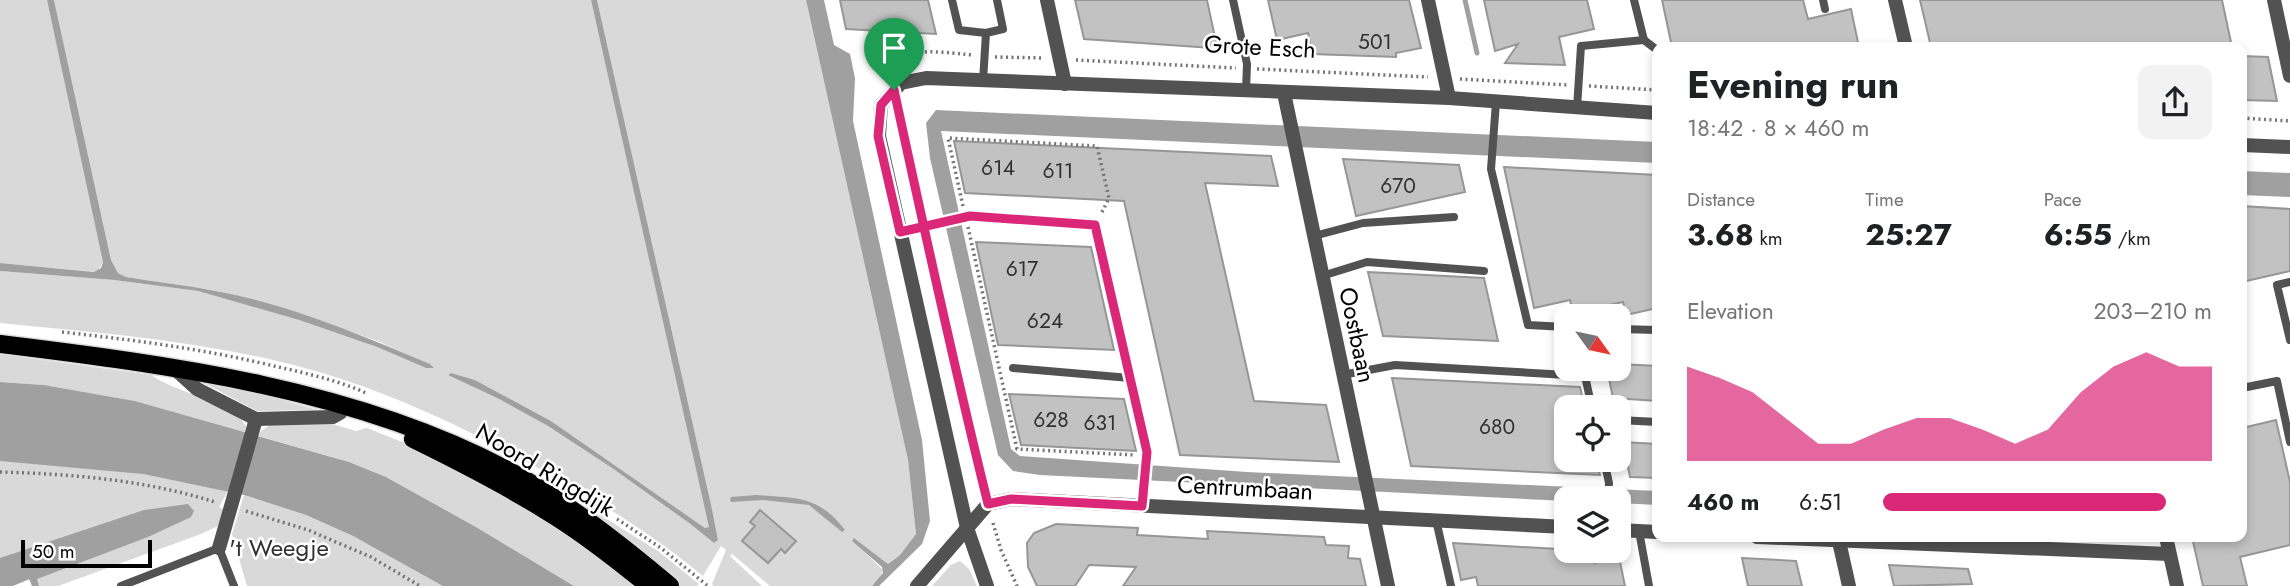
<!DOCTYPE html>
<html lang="en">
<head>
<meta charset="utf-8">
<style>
	:root { --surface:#fff; --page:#f2f2f2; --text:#202124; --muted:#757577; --accent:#db2777 }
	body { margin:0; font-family:Jost,sans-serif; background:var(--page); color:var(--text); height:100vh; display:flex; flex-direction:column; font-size:26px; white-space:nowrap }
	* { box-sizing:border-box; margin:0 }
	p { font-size:23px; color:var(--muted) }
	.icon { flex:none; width:38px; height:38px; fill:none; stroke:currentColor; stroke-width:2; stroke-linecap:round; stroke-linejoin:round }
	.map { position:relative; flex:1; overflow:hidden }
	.sheet { position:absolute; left:1652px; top:42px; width:595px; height:500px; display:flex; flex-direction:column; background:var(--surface); border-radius:14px; box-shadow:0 4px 10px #0003 }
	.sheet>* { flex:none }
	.needle { width:46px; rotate:123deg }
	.tools { position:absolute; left:1554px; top:304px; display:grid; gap:14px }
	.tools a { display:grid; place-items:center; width:77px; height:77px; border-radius:14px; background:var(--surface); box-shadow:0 4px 10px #0003; font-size:35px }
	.scale { position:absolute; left:21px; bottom:18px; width:131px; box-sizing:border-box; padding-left:7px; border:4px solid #000; border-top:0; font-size:19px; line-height:24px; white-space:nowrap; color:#000; -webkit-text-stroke:5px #fff; paint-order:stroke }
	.pin { position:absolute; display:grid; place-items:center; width:60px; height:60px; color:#fff; margin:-72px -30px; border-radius:50% 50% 50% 0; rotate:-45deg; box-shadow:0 0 7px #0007 }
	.pin .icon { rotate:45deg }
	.round { display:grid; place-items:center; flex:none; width:74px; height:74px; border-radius:14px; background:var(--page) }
	.headline { display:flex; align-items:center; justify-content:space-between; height:119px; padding:0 35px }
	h1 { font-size:38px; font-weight:700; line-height:52px }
	.figures { display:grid; grid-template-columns:repeat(3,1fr); gap:10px; height:119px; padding:7px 35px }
	.figures div { display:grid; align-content:center }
	.figures b { font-size:30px; font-weight:700 }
	.figures small { font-size:19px; font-weight:400 }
	.figures p { font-size:19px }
	.chart { height:196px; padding:14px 35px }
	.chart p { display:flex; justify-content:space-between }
	.chart svg { width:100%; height:126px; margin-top:7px; fill:var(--accent); opacity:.7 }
	ul { padding:0 35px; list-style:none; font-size:23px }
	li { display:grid; grid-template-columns:112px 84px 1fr; align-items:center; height:52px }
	li i { height:18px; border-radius:9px; background:var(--accent) }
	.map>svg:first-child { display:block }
	.green { fill:#d9d9d9 }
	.water { fill:#a0a0a0 }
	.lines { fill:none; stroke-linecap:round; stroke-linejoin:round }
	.stream { stroke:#a0a0a0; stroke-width:5 }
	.building { fill:#c2c2c2; stroke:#969696; stroke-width:2 }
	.primary-casing { stroke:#dbdbdb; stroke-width:21 }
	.path { stroke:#747474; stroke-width:3.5; stroke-dasharray:2 3.5; stroke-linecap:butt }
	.service { stroke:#525252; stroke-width:8 }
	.minor { stroke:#525252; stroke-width:14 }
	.primary { stroke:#000; stroke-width:18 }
	.route-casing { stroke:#fff; stroke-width:14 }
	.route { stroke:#db2777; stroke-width:9 }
	.labels { text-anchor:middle; stroke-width:5; stroke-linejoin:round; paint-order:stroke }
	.number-label { font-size:21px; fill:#303030 }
	.street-label { font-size:24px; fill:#000; stroke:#fff }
	.park-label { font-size:24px; fill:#303030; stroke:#fff }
</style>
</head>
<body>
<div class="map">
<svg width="2290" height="586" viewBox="0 0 2290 586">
	<rect width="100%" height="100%" fill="#fff"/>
	<g class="green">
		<polygon points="0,0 47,0 101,245 103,262 97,272 0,263"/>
		<path d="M54 0H591L710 525 709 528H705L551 421 475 380 451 373 448 375 499 399 548 426 612 468 689 523 714 543 718 540 712 509 597 0H806L908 460 916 534 900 555 888 564 855 539 852 540 883 570 880 578 872 586H770L732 554 730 556 762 586H714L712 584 726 550 721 546 703 576C645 528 582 491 516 456 438 414 355 378 269 359 180 339 90 332 0 323V271L114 280 198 291 299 320 377 347 426 368 433 366 377 341 302 314 218 291 126 277 118 273 111 260Z"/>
		<path d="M0 354 152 375C170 391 239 404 246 427L244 433 135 401 44 385 0 382Z"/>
		<polygon points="202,382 264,395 318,410 257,411"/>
		<polygon points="329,423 356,431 367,428 437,456 529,506 642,586 574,586 476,527 386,477 349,462 259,436 260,432 270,425"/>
		<polygon points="487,455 547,482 658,551 699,584 697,586 680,586 651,561"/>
		<polygon points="0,459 118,469 228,491 219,507 223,509 220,525 201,534 58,586 39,586 36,579 153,534 12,586 0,586"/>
		<polygon points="244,495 306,515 353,536 444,586 247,586 232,534"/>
		<polygon points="960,561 969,569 977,586 932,586 951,565"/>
	</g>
	<g class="water">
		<path d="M47 0H54L111 260 118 273 126 277C156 282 186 285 216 291 290 305 361 335 430 364L434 368H426L377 347 299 320 198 291 114 280 0 271V263L94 272 101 268 103 262Z"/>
		<polygon points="591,0 597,0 712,509 718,540 714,543 689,523 612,468 548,426 499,399 448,375 451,373 475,380 551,421 705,528 709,527"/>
		<polygon points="806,0 824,0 834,45 850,54 855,78 853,121 922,440 930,521 922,544 879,586 872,586 883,573 882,567 852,541 854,538 888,564 900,555 916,534 908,460"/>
		<polygon points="936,110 1657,142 1657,163 941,131 1011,449 1020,456 1247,472 1657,491 1657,505 1619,503 1619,499 1566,499 1566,501 1040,475 1013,471 998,455 930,158 926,123"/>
		<polygon points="2242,171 2290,173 2290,197 2242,195"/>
		<polygon points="0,382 44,385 135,401 349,462 386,477 476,527 574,586 443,586 353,536 306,515 244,495 143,474 0,461"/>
		<path d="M756 495C796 498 818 495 845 530L842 532 809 505 763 500 731 502 730 500 731 497Z"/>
		<polygon points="188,504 194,511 191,517 148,537 37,579 39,586 32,586 29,579 13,586 0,586 0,558 144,510"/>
	</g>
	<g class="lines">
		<polyline class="stream" points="1465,0 1477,53"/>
	</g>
	<g class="building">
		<polygon points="840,0 928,0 936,34 846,29"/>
		<polygon points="1075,0 1207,0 1216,42 1212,48 1084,39"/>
		<polygon points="1268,0 1409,0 1421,48 1396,53 1396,57 1312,54 1308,33 1277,40"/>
		<polygon points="1484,0 1587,0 1594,29 1559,37 1565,65 1505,63 1518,44 1495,51"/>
		<polygon points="1662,0 1803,0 1808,19 1851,9 1859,47 1672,47"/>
		<polygon points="1920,0 2222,0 2232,47 1931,47"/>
		<polygon points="2242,56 2268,57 2277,101 2242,100"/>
		<polygon points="954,141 1271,156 1278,186 1205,183 1254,401 1326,405 1339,462 1180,455 1124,201 965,193"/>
		<polygon points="1343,159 1459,165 1465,192 1356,216"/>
		<polygon points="1504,167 1657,175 1657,308 1626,315 1623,302 1573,313 1570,300 1534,308"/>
		<polygon points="2242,206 2290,209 2290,271 2242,282"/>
		<polygon points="976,242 1091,247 1114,350 998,345"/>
		<polygon points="1368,272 1484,278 1498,341 1383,336"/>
		<polygon points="1619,364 1657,366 1657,401 1613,398 1607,369 1619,369"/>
		<polygon points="1392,378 1580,387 1585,408 1566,408 1566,460 1596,460 1600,475 1411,466"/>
		<polygon points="1009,394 1124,399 1136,451 1021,445"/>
		<polygon points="2276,420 2290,482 2290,545 2240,557 2247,586 2203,586 2192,537 2242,537 2242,428"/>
		<polygon points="1623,442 1657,444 1657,478 1630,477"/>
		<polygon points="760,510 796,541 785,553 781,549 768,563 742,541 755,526 750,522"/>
		<polygon points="1056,524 1138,528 1137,535 1208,539 1207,531 1324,537 1326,545 1349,546 1348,558 1360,559 1366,586 1123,586 1136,567 1089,565 1075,586 1037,586 1028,567 1027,543 1034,533"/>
		<polygon points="1453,543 1592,551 1594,563 1619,557 1625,586 1478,586 1476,577 1461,580"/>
		<polygon points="1742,558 1796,561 1802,586 1748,586"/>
		<polygon points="1889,565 1968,569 1972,584 1894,586"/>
	</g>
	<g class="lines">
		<g class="primary-casing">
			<g id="primary">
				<path d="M0 344C171 365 357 389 511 472 568 503 620 544 670 586"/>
				<path d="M413 439C458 461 503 484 545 510 582 532 616 559 649 586"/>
			</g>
		</g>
		<g class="path">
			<polyline points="995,57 1043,58"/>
			<polyline points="1076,60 1236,68"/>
			<polyline points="1257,69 1428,77"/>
			<path d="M890 72C894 42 952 54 974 55"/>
			<polyline points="1460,79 1568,85"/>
			<polyline points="1589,86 1657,90"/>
			<polyline points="899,110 921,215"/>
			<polyline points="2242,118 2290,121"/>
			<polyline points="963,206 948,138 1097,146 1109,198 1101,214"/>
			<polyline points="968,227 1017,449 1135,455"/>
			<polyline points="926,237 955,374 985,492"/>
			<path d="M62 332C134 340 204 349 274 366 305 373 337 380 366 393"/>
			<path d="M0 472C73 474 145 480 215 502"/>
			<polyline points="246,511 308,530 371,557 420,586"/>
			<polyline points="617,519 661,548 708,586"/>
			<polyline points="993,523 1001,550 1017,586"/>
		</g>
		<g class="service">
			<polyline points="952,0 959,30 986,33"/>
			<polyline points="1233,0 1247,64 1246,91"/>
			<polyline points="1823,0 1825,9"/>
			<polyline points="1644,40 1657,50"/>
			<polyline points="983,81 986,33 1003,29 997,0"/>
			<polyline points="1496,102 1491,169 1528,325 1566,327"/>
			<polyline points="1577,108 1581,46 1644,40 1634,0"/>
			<polyline points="900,232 970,216 1095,225 1147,452 1142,506"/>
			<polyline points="1314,236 1363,223 1454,217"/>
			<polyline points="1322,276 1367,262 1484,271"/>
			<polyline points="2290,282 2277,285 2290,340"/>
			<polyline points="1619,329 1657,330"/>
			<polyline points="1013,368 1130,378"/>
			<polyline points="1342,375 1395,365 1585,376 1592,408"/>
			<polyline points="2242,388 2277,381 2290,442"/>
			<polyline points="1619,420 1657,422"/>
			<polyline points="1604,460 1609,483 1608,499"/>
			<polyline points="1436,520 1451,586"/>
			<polyline points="1639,531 1649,586"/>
			<polyline points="121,586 219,548 234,586"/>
		</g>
		<g class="minor">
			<polyline points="1047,0 1065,84"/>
			<polyline points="1428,0 1449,98"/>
			<polyline points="1895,0 1906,47"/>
			<polyline points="2274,0 2290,76"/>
			<polyline points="1284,93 1388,586"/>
			<polyline points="2242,145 2290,147"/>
			<polyline points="175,369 197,389 256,419 219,548"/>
			<polyline points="256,419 333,417 340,413 344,405"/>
			<polyline points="1619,530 1657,532"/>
			<polyline points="1757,537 2169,554"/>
			<polyline points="1838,537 1849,586"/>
			<polyline points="2166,537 2177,586"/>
			<polyline points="917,586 988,504 1011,499 1566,527"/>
			<polyline points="987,586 967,528 879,136 881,105 901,83 926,78 1449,98 1657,113"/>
		</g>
		<use href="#primary" class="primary"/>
	</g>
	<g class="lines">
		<g class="route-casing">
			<path id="route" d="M894 90C924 229 954 367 988 504L1011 499 1142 506 1147 452 1095 225 970 216 900 232 878 136 881 105 894 90"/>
		</g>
		<use href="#route" class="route"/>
	</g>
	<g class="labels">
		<g class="number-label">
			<text x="1375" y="49">501</text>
			<text x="998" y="175">614</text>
			<text x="1058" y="178">611</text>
			<text x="1398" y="193">670</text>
			<text x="1022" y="276">617</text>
			<text x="1045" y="328">624</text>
			<text x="1051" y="427">628</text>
			<text x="1100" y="430">631</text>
			<text x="1497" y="434">680</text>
		</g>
		<g class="street-label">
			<text transform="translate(1260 47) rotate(3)" y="8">Grote Esch</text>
			<text transform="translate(1357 335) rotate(78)" y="8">Oostbaan</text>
			<text transform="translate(545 470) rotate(31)" y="8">Noord Ringdijk</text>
			<text transform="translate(1245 488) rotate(3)" y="8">Centrumbaan</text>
		</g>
		<g class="park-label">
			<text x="279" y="556">'t Weegje</text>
		</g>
	</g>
</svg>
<div class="tools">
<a><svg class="needle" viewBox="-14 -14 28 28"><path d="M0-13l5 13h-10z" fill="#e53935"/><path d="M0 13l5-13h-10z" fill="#757577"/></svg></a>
<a><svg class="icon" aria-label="locate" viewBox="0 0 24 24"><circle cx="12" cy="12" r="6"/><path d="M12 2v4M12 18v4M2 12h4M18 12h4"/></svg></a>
<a><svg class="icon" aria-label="layers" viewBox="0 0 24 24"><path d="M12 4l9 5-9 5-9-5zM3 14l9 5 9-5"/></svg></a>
</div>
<div class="scale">50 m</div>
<div class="pin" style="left:894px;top:90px;background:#1e9e55"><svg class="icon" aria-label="arrive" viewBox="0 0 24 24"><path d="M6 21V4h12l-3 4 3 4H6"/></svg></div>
<section class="sheet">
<div class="headline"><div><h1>Evening run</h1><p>18:42 · 8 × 460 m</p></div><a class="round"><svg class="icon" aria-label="share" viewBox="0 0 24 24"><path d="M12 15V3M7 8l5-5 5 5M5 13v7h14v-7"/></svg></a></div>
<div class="figures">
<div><p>Distance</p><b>3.68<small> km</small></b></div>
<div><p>Time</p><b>25:27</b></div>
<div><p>Pace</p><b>6:55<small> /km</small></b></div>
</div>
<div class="chart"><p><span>Elevation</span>203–210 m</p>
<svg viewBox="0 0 160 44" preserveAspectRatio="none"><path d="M0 44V11L10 15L20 20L30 29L40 38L50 38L60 33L70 29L80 29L90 33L100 38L110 33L120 20L130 11L140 6L150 11L160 11V44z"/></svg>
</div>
<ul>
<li><b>460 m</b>6:51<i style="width:86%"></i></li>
</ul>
</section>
</div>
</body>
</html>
